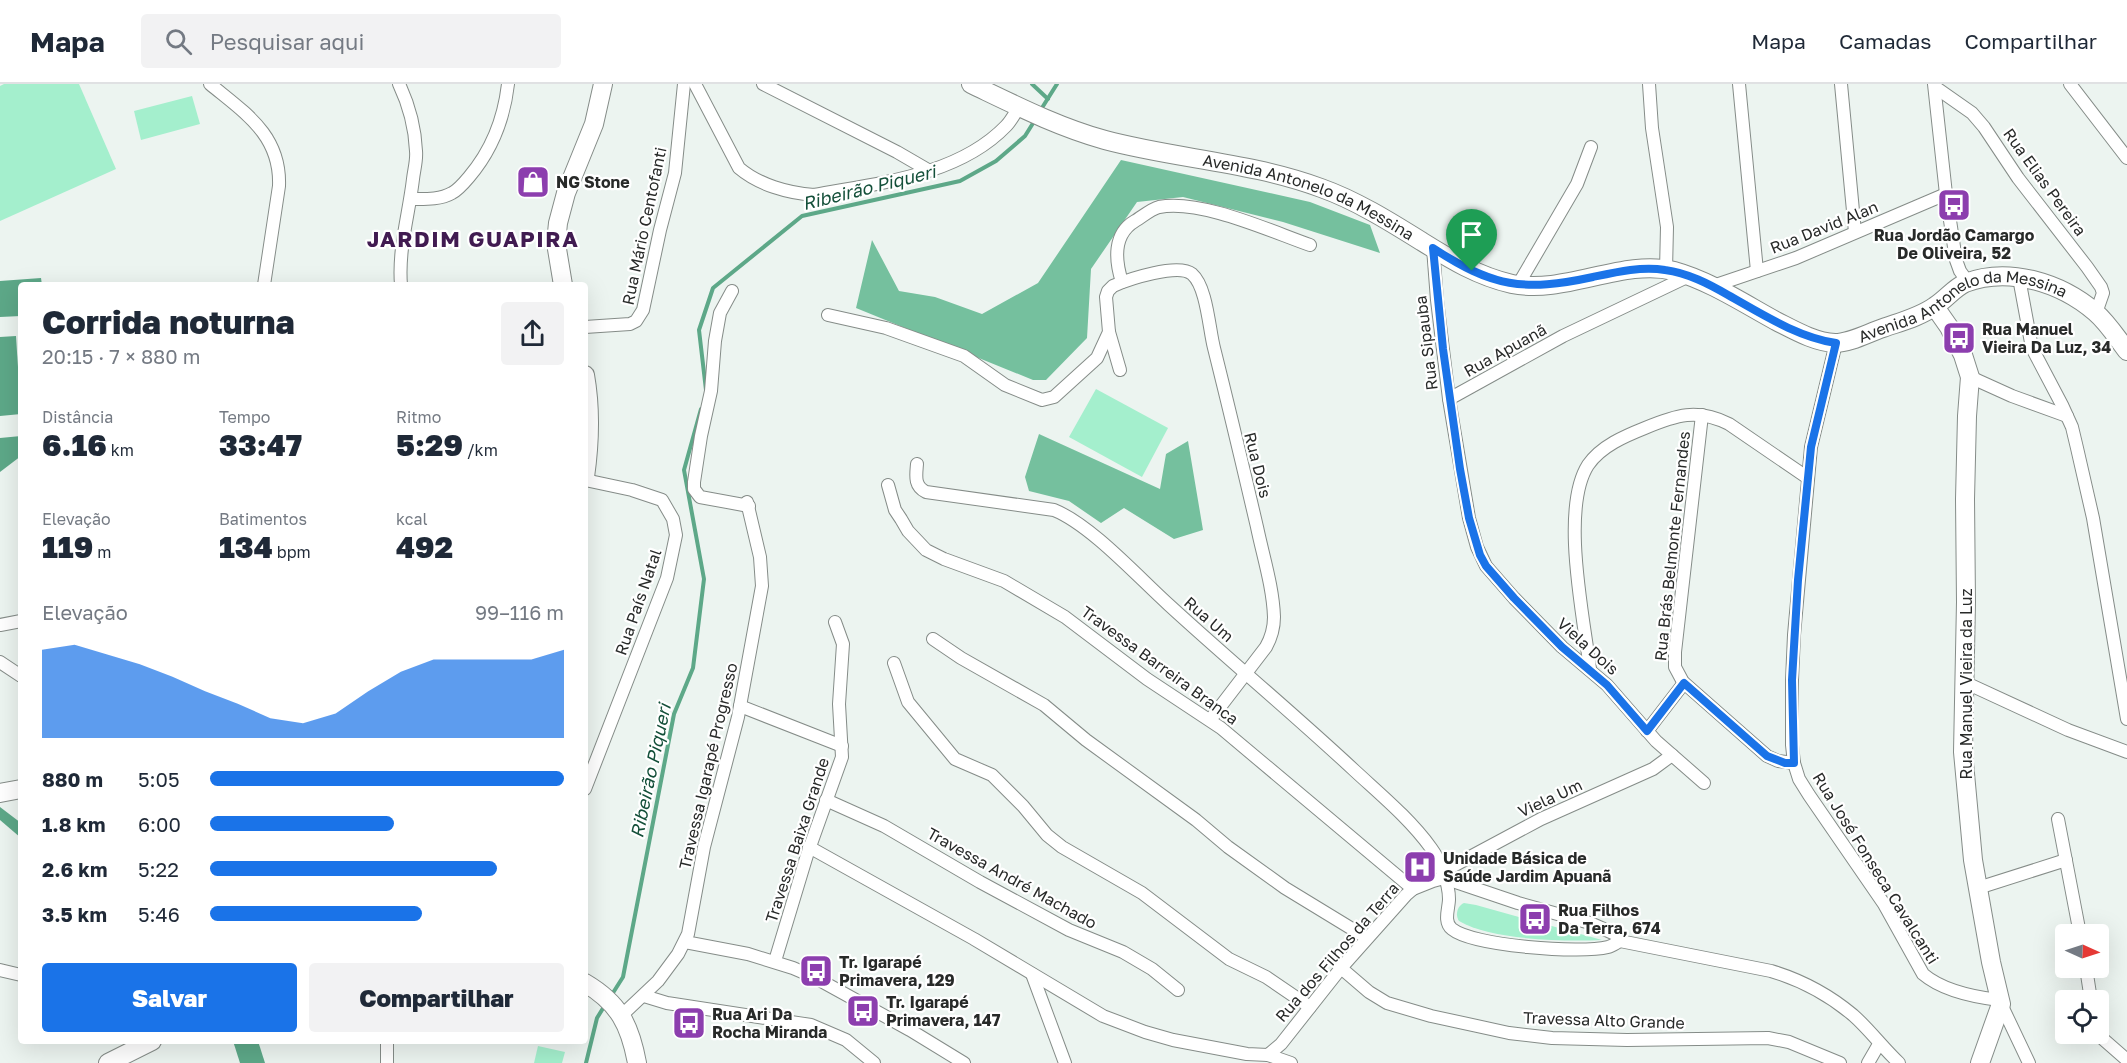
<!DOCTYPE html>
<html lang="pt">
<head>
<meta charset="utf-8">
<style>
	:root { --surface:#fff; --page:#f2f2f3; --text:#1f2937; --muted:#747a83; --line:#e0e1e3; --accent:#1a73e8 }
	body { margin:0; font-family:"Golos Text",sans-serif; background:var(--page); color:var(--text); height:100vh; display:flex; flex-direction:column; font-size:22px; white-space:nowrap }
	* { box-sizing:border-box; margin:0 }
	p { font-size:20px; color:var(--muted) }
	.icon { flex:none; width:33px; height:33px; fill:none; stroke:currentColor; stroke-width:2; stroke-linecap:round; stroke-linejoin:round }
	.map { position:relative; flex:1; overflow:hidden }
	.drawer { position:absolute; left:18px; top:198px; width:570px; height:762px; display:flex; flex-direction:column; background:var(--surface); border-radius:6px; box-shadow:0 6px 24px #0002 }
	.drawer>* { flex:none }
	.needle { width:39px; rotate:93deg }
	.fabs { position:absolute; left:2055px; top:840px; display:grid; gap:12px }
	.fabs a { display:grid; place-items:center; width:54px; height:54px; border-radius:6px; background:var(--surface); box-shadow:0 6px 24px #0002; font-size:30px }
	.pin { position:absolute; display:grid; place-items:center; width:51px; height:51px; color:#fff; margin:-62px -26px; border-radius:50% 50% 50% 0; rotate:-45deg; box-shadow:0 0 6px #0007 }
	.pin .icon { rotate:45deg }
	.round { display:grid; place-items:center; flex:none; width:63px; height:63px; border-radius:6px; background:var(--page) }
	.headline { display:flex; align-items:center; justify-content:space-between; height:102px; padding:0 24px }
	h1 { font-size:33px; font-weight:800; line-height:45px }
	.figures { display:grid; grid-template-columns:repeat(3,1fr); gap:9px; height:102px; padding:6px 24px }
	.figures div { display:grid; align-content:center }
	.figures b { font-size:30px; font-weight:800 }
	.figures small { font-size:16px; font-weight:400 }
	.figures p { font-size:16px }
	.chart { height:168px; padding:12px 24px }
	.chart p { display:flex; justify-content:space-between }
	.chart svg { width:100%; height:108px; margin-top:6px; fill:var(--accent); opacity:.7 }
	.cta { display:flex; gap:12px; margin-top:auto; padding:12px 24px }
	.cta a { flex:1; height:69px; border-radius:6px; background:var(--accent); color:#fff; font-size:24px; font-weight:800; line-height:69px; text-align:center }
	.cta a+a { background:var(--page); color:var(--text) }
	ul { padding:0 24px; list-style:none; font-size:20px }
	li { display:grid; grid-template-columns:96px 72px 1fr; align-items:center; height:45px }
	li i { height:15px; border-radius:8px; background:var(--accent) }
	header { display:flex; align-items:center; gap:36px; box-sizing:border-box; height:84px; padding:0 30px; background:var(--surface); border-bottom:2px solid var(--line) }
	header strong { font-size:28px }
	nav { display:flex; gap:33px; margin-inline-start:auto; font-size:21px }
	.search { width:420px; height:54px; background:var(--page); display:flex; align-items:center; gap:15px; box-sizing:border-box; padding:0 21px; border-radius:6px; color:var(--muted); font-size:22px }
	.map>svg:first-child { display:block }
	.green { fill:#a4efcd }
	.forest { fill:#75c09e }
	.water { fill:#5da888 }
	.lines { fill:none; stroke-linecap:round; stroke-linejoin:round }
	.stream { stroke:#5da888; stroke-width:4 }
	.street-casing { stroke:#858c88; stroke-width:14 }
	.secondary-casing { stroke:#858c88; stroke-width:20 }
	.street { stroke:#fff; stroke-width:12 }
	.secondary { stroke:#fff; stroke-width:18 }
	.route-casing { stroke:#fff; stroke-width:12 }
	.route { stroke:#1a73e8; stroke-width:8 }
	.labels { text-anchor:middle; stroke-width:4.5; stroke-linejoin:round; paint-order:stroke }
	.poi-label { font-size:16px; font-weight:bold; fill:#282a29; stroke:#fff; text-anchor:start }
	.street-label { font-size:16px; fill:#282a29; stroke:#fff }
	.water-label { font-size:18px; font-style:italic; fill:#134f39; stroke:#fff }
	.district-label { font-size:22px; font-weight:bold; letter-spacing:1.5px; fill:#411b51; stroke:#fff }
</style>
</head>
<body>
<header>
<strong>Mapa</strong>
<div class="search"><svg class="icon" aria-label="search" viewBox="0 0 24 24"><circle cx="10" cy="10" r="6"/><path d="M15 15l6 6"/></svg>Pesquisar aqui</div>
<nav><a>Mapa</a><a>Camadas</a><a>Compartilhar</a></nav>
</header>
<div class="map">
<svg width="2127" height="979" viewBox="0 0 2127 979">
	<rect width="100%" height="100%" fill="#ecf4f0"/>
	<g class="green">
		<polygon points="4,0 79,0 116,85 0,137 0,2"/>
		<polygon points="192,12 200,40 141,56 134,27"/>
		<polygon points="1096,305 1168,344 1142,393 1069,353"/>
		<path d="M1464 819 1476 821 1602 856C1565 858 1491 856 1459 837 1455 831 1457 822 1464 819Z"/>
		<polygon points="538,962 565,968 562,979 534,979"/>
	</g>
	<g class="forest">
		<polygon points="1121,76 1310,118 1370,141 1380,169 1283,138 1183,113 1137,118 1091,185 1087,254 1046,296 1033,296 856,224 872,156 899,207 935,213 982,230 1038,199"/>
		<polygon points="1039,350 1160,405 1166,370 1188,357 1203,446 1174,455 1124,424 1101,439 1069,417 1029,407 1025,393"/>
	</g>
	<g class="water">
		<polygon points="41,194 42,201 21,201 21,232 0,233 0,197"/>
		<polygon points="16,252 21,330 0,332 0,253"/>
		<polygon points="21,352 21,372 0,388 0,354"/>
		<polygon points="0,723 21,739 21,754 0,736"/>
		<polygon points="233,957 258,957 265,979 240,979"/>
	</g>
	<g class="lines">
		<g class="stream">
			<polyline points="1032,0 1048,15"/>
			<polyline points="1040,27 1057,0"/>
			<polyline points="706,306 699,246 713,204 802,132 960,97 996,77 1025,52 1035,36"/>
			<polyline points="611,912 623,893 674,630 693,584 704,495 684,386 701,325"/>
			<polyline points="586,979 597,934 605,921"/>
		</g>
		<g class="street-casing">
			<g id="street">
				<path d="M210 0C245 29 281 51 279 102L264 201"/>
				<path d="M399 0C409 21 415 44 416 67 417 76 414 86 413 95 409 130 398 165 401 201"/>
				<path d="M695 0 739 84C759 101 788 109 814 111 878 99 958 92 1006 42 1011 37 1015 29 1019 23"/>
				<polyline points="763,0 897,68 928,86"/>
				<polyline points="1649,0 1652,44 1667,143 1666,186"/>
				<polyline points="1739,0 1757,187"/>
				<polyline points="1841,0 1855,148"/>
				<polyline points="1934,0 1946,110 1956,176 1960,187 1968,198"/>
				<polyline points="2070,0 2127,74"/>
				<polyline points="1935,3 1972,29 1984,43 2018,94 2087,183 2101,203 2103,209 2096,229"/>
				<path d="M411 115C424 115 440 116 452 109 458 106 464 99 469 93 492 66 504 35 508 0"/>
				<polyline points="1433,164 1437,216 1449,315"/>
				<polyline points="1689,192 1563,252 1449,315 1469,434 1477,463 1486,482 1514,514 1562,563 1607,601 1656,657 1704,699"/>
				<polyline points="2019,194 2032,264 2062,321 2072,343 2077,364 2093,434 2127,635"/>
				<path d="M1122 198C1115 176 1113 150 1135 137 1142 133 1151 125 1159 123 1201 115 1270 147 1310 161"/>
				<polyline points="1518,201 1577,100 1591,63"/>
				<polyline points="1713,202 1796,174 1946,110"/>
				<polyline points="732,207 720,229 715,257 711,307 701,352 694,398 694,405 700,413 749,422"/>
				<path d="M828 231 886 244 964 272 1005 301 1042 316 1054 313 1097 274 1109 248 1106 213 1108 207 1113 202C1129 195 1178 179 1192 190 1207 203 1209 245 1214 264 1229 324 1243 383 1257 443 1263 472 1273 503 1274 533 1274 543 1271 554 1266 563L1210 636"/>
				<polyline points="585,243 630,240 636,237 643,226 660,146 675,89 684,0"/>
				<polyline points="1109,248 1120,286"/>
				<path d="M1836 259 1811 363 1794 551 1792 596V661L1794 679 1799 695 1809 711 1884 820 1923 890C1943 907 1974 913 1999 916"/>
				<polyline points="1970,293 2012,312 2067,332"/>
				<polyline points="1702,331 1675,568 1675,583 1683,598 1767,672 1778,677 1794,679"/>
				<path d="M917 380C916 392 914 402 926 408L1054 426C1091 441 1138 493 1169 521 1230 577 1294 630 1355 687 1381 711 1410 735 1431 764 1440 776 1449 799 1449 815 1449 824 1443 838 1452 845 1473 862 1581 870 1608 863 1612 862 1616 859 1620 857"/>
				<polyline points="585,396 632,406 662,416 673,435 676,451 667,494 585,705"/>
				<polyline points="888,401 895,426 901,435 908,447 926,466 944,475 1004,497 1065,533 1147,595 1221,644 1413,805"/>
				<polyline points="0,541 21,537"/>
				<polyline points="933,555 961,574 1044,621 1086,656 1196,736 1228,763 1285,804 1367,854"/>
				<polyline points="0,578 21,592"/>
				<polyline points="894,579 908,618 955,675 992,691 1023,722 1047,751 1062,763 1142,809 1229,875 1266,893 1310,923"/>
				<path d="M1590 585C1584 535 1560 425 1588 381 1601 362 1625 352 1645 344 1676 331 1697 324 1729 340L1808 394"/>
				<polyline points="1964,598 2068,646 2127,668"/>
				<polyline points="740,622 842,662"/>
				<polyline points="1647,647 1684,599"/>
				<polyline points="826,716 884,742 980,798 1069,846 1123,868 1152,885 1178,906"/>
				<polyline points="2058,735 2080,850"/>
				<path d="M809 763 974 855 1103 932 1145 948 1173 956 1247 970 1268 971 1281 960 1341 884 1406 811 1413 805 1433 797 1444 794 1518 819 1590 839 1615 850 1620 857 1771 887C1801 896 1829 911 1853 931 1869 945 1883 964 1899 979"/>
				<polyline points="1442,788 1541,735 1653,685 1672,671"/>
				<polyline points="1978,804 2066,776"/>
				<polyline points="685,858 748,870 793,884 814,893 910,946 964,979"/>
				<polyline points="775,877 807,771 842,673 839,620 843,560 835,538"/>
				<polyline points="1341,884 1369,908 1387,919 1431,932 1509,949 1552,954 1627,956 1768,954 1789,958 1840,979"/>
				<polyline points="2086,884 2091,916"/>
				<polyline points="0,886 21,891"/>
				<polyline points="1032,890 1065,979"/>
				<polyline points="644,912 667,919 811,941 846,956 874,979"/>
				<polyline points="2001,920 2029,979"/>
				<polyline points="622,931 658,897 678,870 688,850 704,763 738,633 762,502 760,473 747,418"/>
				<polyline points="2098,946 2103,955 2127,976"/>
				<polyline points="387,957 387,979"/>
				<polyline points="1268,971 1291,979"/>
				<polyline points="1868,979 1879,960"/>
			</g>
		</g>
		<g class="secondary-casing">
			<g id="secondary">
				<path id="s1" d="M971 0C1015 21 1058 43 1105 56 1176 75 1251 78 1321 104 1355 116 1389 137 1421 157 1450 175 1477 192 1512 200 1565 211 1623 174 1674 187 1710 197 1743 219 1776 237 1794 246 1814 258 1835 259 1850 259 1868 249 1883 244 1900 238 1920 233 1935 222 1946 215 1953 205 1965 199 2009 182 2061 199 2095 228 2108 239 2117 254 2127 267"/>
				<polyline points="563,201 556,159 558,139 566,109 594,40 603,0"/>
				<polyline points="1935,223 1949,243 1963,271 1970,293 1967,332 1965,415 1966,518 1963,668 1973,776 1991,878 2001,920 1980,979"/>
				<path d="M585 291C591 325 590 358 585 393"/>
				<polyline points="0,709 21,705"/>
				<path d="M585 899C619 919 630 941 637 979"/>
				<polyline points="108,979 152,957"/>
			</g>
		</g>
		<use href="#street" class="street"/>
		<use href="#secondary" class="secondary"/>
	</g>
	<g class="lines">
		<g class="route-casing">
			<path id="route" d="M1433 164C1492 203 1524 208 1593 193 1616 188 1642 182 1665 186 1688 189 1709 200 1728 211 1762 230 1797 253 1836 259L1811 363 1808 394 1798 496 1792 596 1794 679H1785L1767 672 1684 599 1647 647 1607 601 1562 563 1514 514 1486 482 1480 471 1469 434 1460 385 1443 265Z"/>
		</g>
		<use href="#route" class="route"/>
	</g>
	<defs>
		<g id="shop-square" transform="scale(1.725)"><rect x="-9" y="-9" width="18" height="18" rx="4" fill="#8c3eae" stroke="#fff"/><path d="M-5-2.5h2.3a2.7 3.5 0 0 1 5.4 0H5L5.5 6h-11ZM-1.5-2.5h3a1.5 2.3 0 0 0-3 0Z" fill="#fff"/></g>
		<g id="bus-square" transform="scale(1.725)"><rect x="-9" y="-9" width="18" height="18" rx="4" fill="#8c3eae" stroke="#fff"/><path d="M-5-6H5V4H4V6H2V4H-2V6H-4V4H-5ZM-3.5-4V0h7V-4ZM-3.5 1.2v1.5H-2V1.2ZM2 1.2v1.5H3.5V1.2Z" fill="#fff"/></g>
		<g id="hospital-square" transform="scale(1.725)"><rect x="-9" y="-9" width="18" height="18" rx="4" fill="#8c3eae" stroke="#fff"/><path d="M-5-5h3v3.5h4V-5h3V5h-3V1.5h-4V5h-3Z" fill="#fff"/></g>
	</defs>
	<g fill-rule="evenodd">
		<use href="#shop-square" x="533" y="98"/>
		<use href="#bus-square" x="1954" y="121"/>
		<use href="#bus-square" x="1959" y="254"/>
		<use href="#hospital-square" x="1420" y="783"/>
		<use href="#bus-square" x="1535" y="835"/>
		<use href="#bus-square" x="816" y="887"/>
		<use href="#bus-square" x="863" y="927"/>
		<use href="#bus-square" x="689" y="939"/>
	</g>
	<g class="labels">
		<g class="poi-label">
			<text x="556" y="104">NG Stone</text>
			<text x="1954" y="157" text-anchor="middle">Rua Jordão Camargo<tspan x="1954" dy="18">De Oliveira, 52</tspan></text>
			<text x="1982" y="251">Rua Manuel<tspan x="1982" dy="18">Vieira Da Luz, 34</tspan></text>
			<text x="1443" y="780">Unidade Básica de<tspan x="1443" dy="18">Saúde Jardim Apuanã</tspan></text>
			<text x="1558" y="832">Rua Filhos<tspan x="1558" dy="18">Da Terra, 674</tspan></text>
			<text x="839" y="884">Tr. Igarapé<tspan x="839" dy="18">Primavera, 129</tspan></text>
			<text x="886" y="924">Tr. Igarapé<tspan x="886" dy="18">Primavera, 147</tspan></text>
			<text x="712" y="936">Rua Ari Da<tspan x="712" dy="18">Rocha Miranda</tspan></text>
		</g>
		<g class="street-label">
			<text transform="translate(2045 98) rotate(54)" y="6">Rua Elias Pereira</text>
			<text dy="6" stroke="none"><textPath href="#s1" startOffset="358">Avenida Antonelo da Messina</textPath></text>
			<text transform="translate(644 142) rotate(-78)" y="6">Rua Mário Centofanti</text>
			<text transform="translate(1824 143) rotate(-22)" y="6">Rua David Alan</text>
			<text dy="6" stroke="none"><textPath href="#s1" startOffset="1060">Avenida Antonelo da Messina</textPath></text>
			<text transform="translate(1426 259) rotate(-97)" y="6">Rua Sipauba</text>
			<text transform="translate(1505 266) rotate(-29)" y="6">Rua Apuanã</text>
			<text transform="translate(1258 381) rotate(76)" y="6">Rua Dois</text>
			<text transform="translate(1672 462) rotate(-84)" y="6">Rua Brás Belmonte Fernandes</text>
			<text transform="translate(638 518) rotate(-71)" y="6">Rua País Natal</text>
			<text transform="translate(1209 535) rotate(41)" y="6">Rua Um</text>
			<text transform="translate(1588 562) rotate(42)" y="6">Viela Dois</text>
			<text transform="translate(1160 581) rotate(36)" y="6">Travessa Barreira Branca</text>
			<text transform="translate(1966 600) rotate(-90)" y="6">Rua Manuel Vieira da Luz</text>
			<text transform="translate(708 682) rotate(-77)" y="6">Travessa Igarapé Progresso</text>
			<text transform="translate(1550 714) rotate(-25)" y="6">Viela Um</text>
			<text transform="translate(797 756) rotate(-72)" y="6">Travessa Baixa Grande</text>
			<text transform="translate(1876 784) rotate(58)" y="6">Rua José Fonseca Cavalcanti</text>
			<text transform="translate(1012 794) rotate(29)" y="6">Travessa André Machado</text>
			<text transform="translate(1337 868) rotate(-49)" y="6">Rua dos Filhos da Terra</text>
			<text transform="translate(1604 936) rotate(2)" y="6">Travessa Alto Grande</text>
		</g>
		<g class="water-label">
			<text transform="translate(869 104) rotate(-14)" y="6">Ribeirão Piqueri</text>
			<text transform="translate(651 687) rotate(-78)" y="6">Ribeirão Piqueri</text>
		</g>
		<g class="district-label">
			<text x="473" y="163">JARDIM GUAPIRA</text>
		</g>
	</g>
</svg>
<div class="fabs">
<a><svg class="needle" viewBox="-14 -14 28 28"><path d="M0-13l5 13h-10z" fill="#e53935"/><path d="M0 13l5-13h-10z" fill="#747a83"/></svg></a>
<a><svg class="icon" aria-label="locate" viewBox="0 0 24 24"><circle cx="12" cy="12" r="6"/><path d="M12 2v4M12 18v4M2 12h4M18 12h4"/></svg></a>
</div>
<div class="pin" style="left:1472px;top:187px;background:#1e9e55"><svg class="icon" aria-label="arrive" viewBox="0 0 24 24"><path d="M6 21V4h12l-3 4 3 4H6"/></svg></div>
<section class="drawer">
<div class="headline"><div><h1>Corrida noturna</h1><p>20:15 · 7 × 880 m</p></div><a class="round"><svg class="icon" aria-label="share" viewBox="0 0 24 24"><path d="M12 15V3M7 8l5-5 5 5M5 13v7h14v-7"/></svg></a></div>
<div class="figures">
<div><p>Distância</p><b>6.16<small> km</small></b></div>
<div><p>Tempo</p><b>33:47</b></div>
<div><p>Ritmo</p><b>5:29<small> /km</small></b></div>
</div>
<div class="figures">
<div><p>Elevação</p><b>119<small> m</small></b></div>
<div><p>Batimentos</p><b>134<small> bpm</small></b></div>
<div><p>kcal</p><b>492</b></div>
</div>
<div class="chart"><p><span>Elevação</span>99–116 m</p>
<svg viewBox="0 0 160 44" preserveAspectRatio="none"><path d="M0 44V8L10 6L20 10L30 14L40 19L50 25L60 30L70 36L80 38L90 34L100 25L110 17L120 12L130 12L140 12L150 12L160 8V44z"/></svg>
</div>
<ul>
<li><b>880 m</b>5:05<i style="width:100%"></i></li>
<li><b>1.8 km</b>6:00<i style="width:52%"></i></li>
<li><b>2.6 km</b>5:22<i style="width:81%"></i></li>
<li><b>3.5 km</b>5:46<i style="width:60%"></i></li>
</ul>
<div class="cta"><a>Salvar</a><a>Compartilhar</a></div>
</section>
</div>
</body>
</html>
